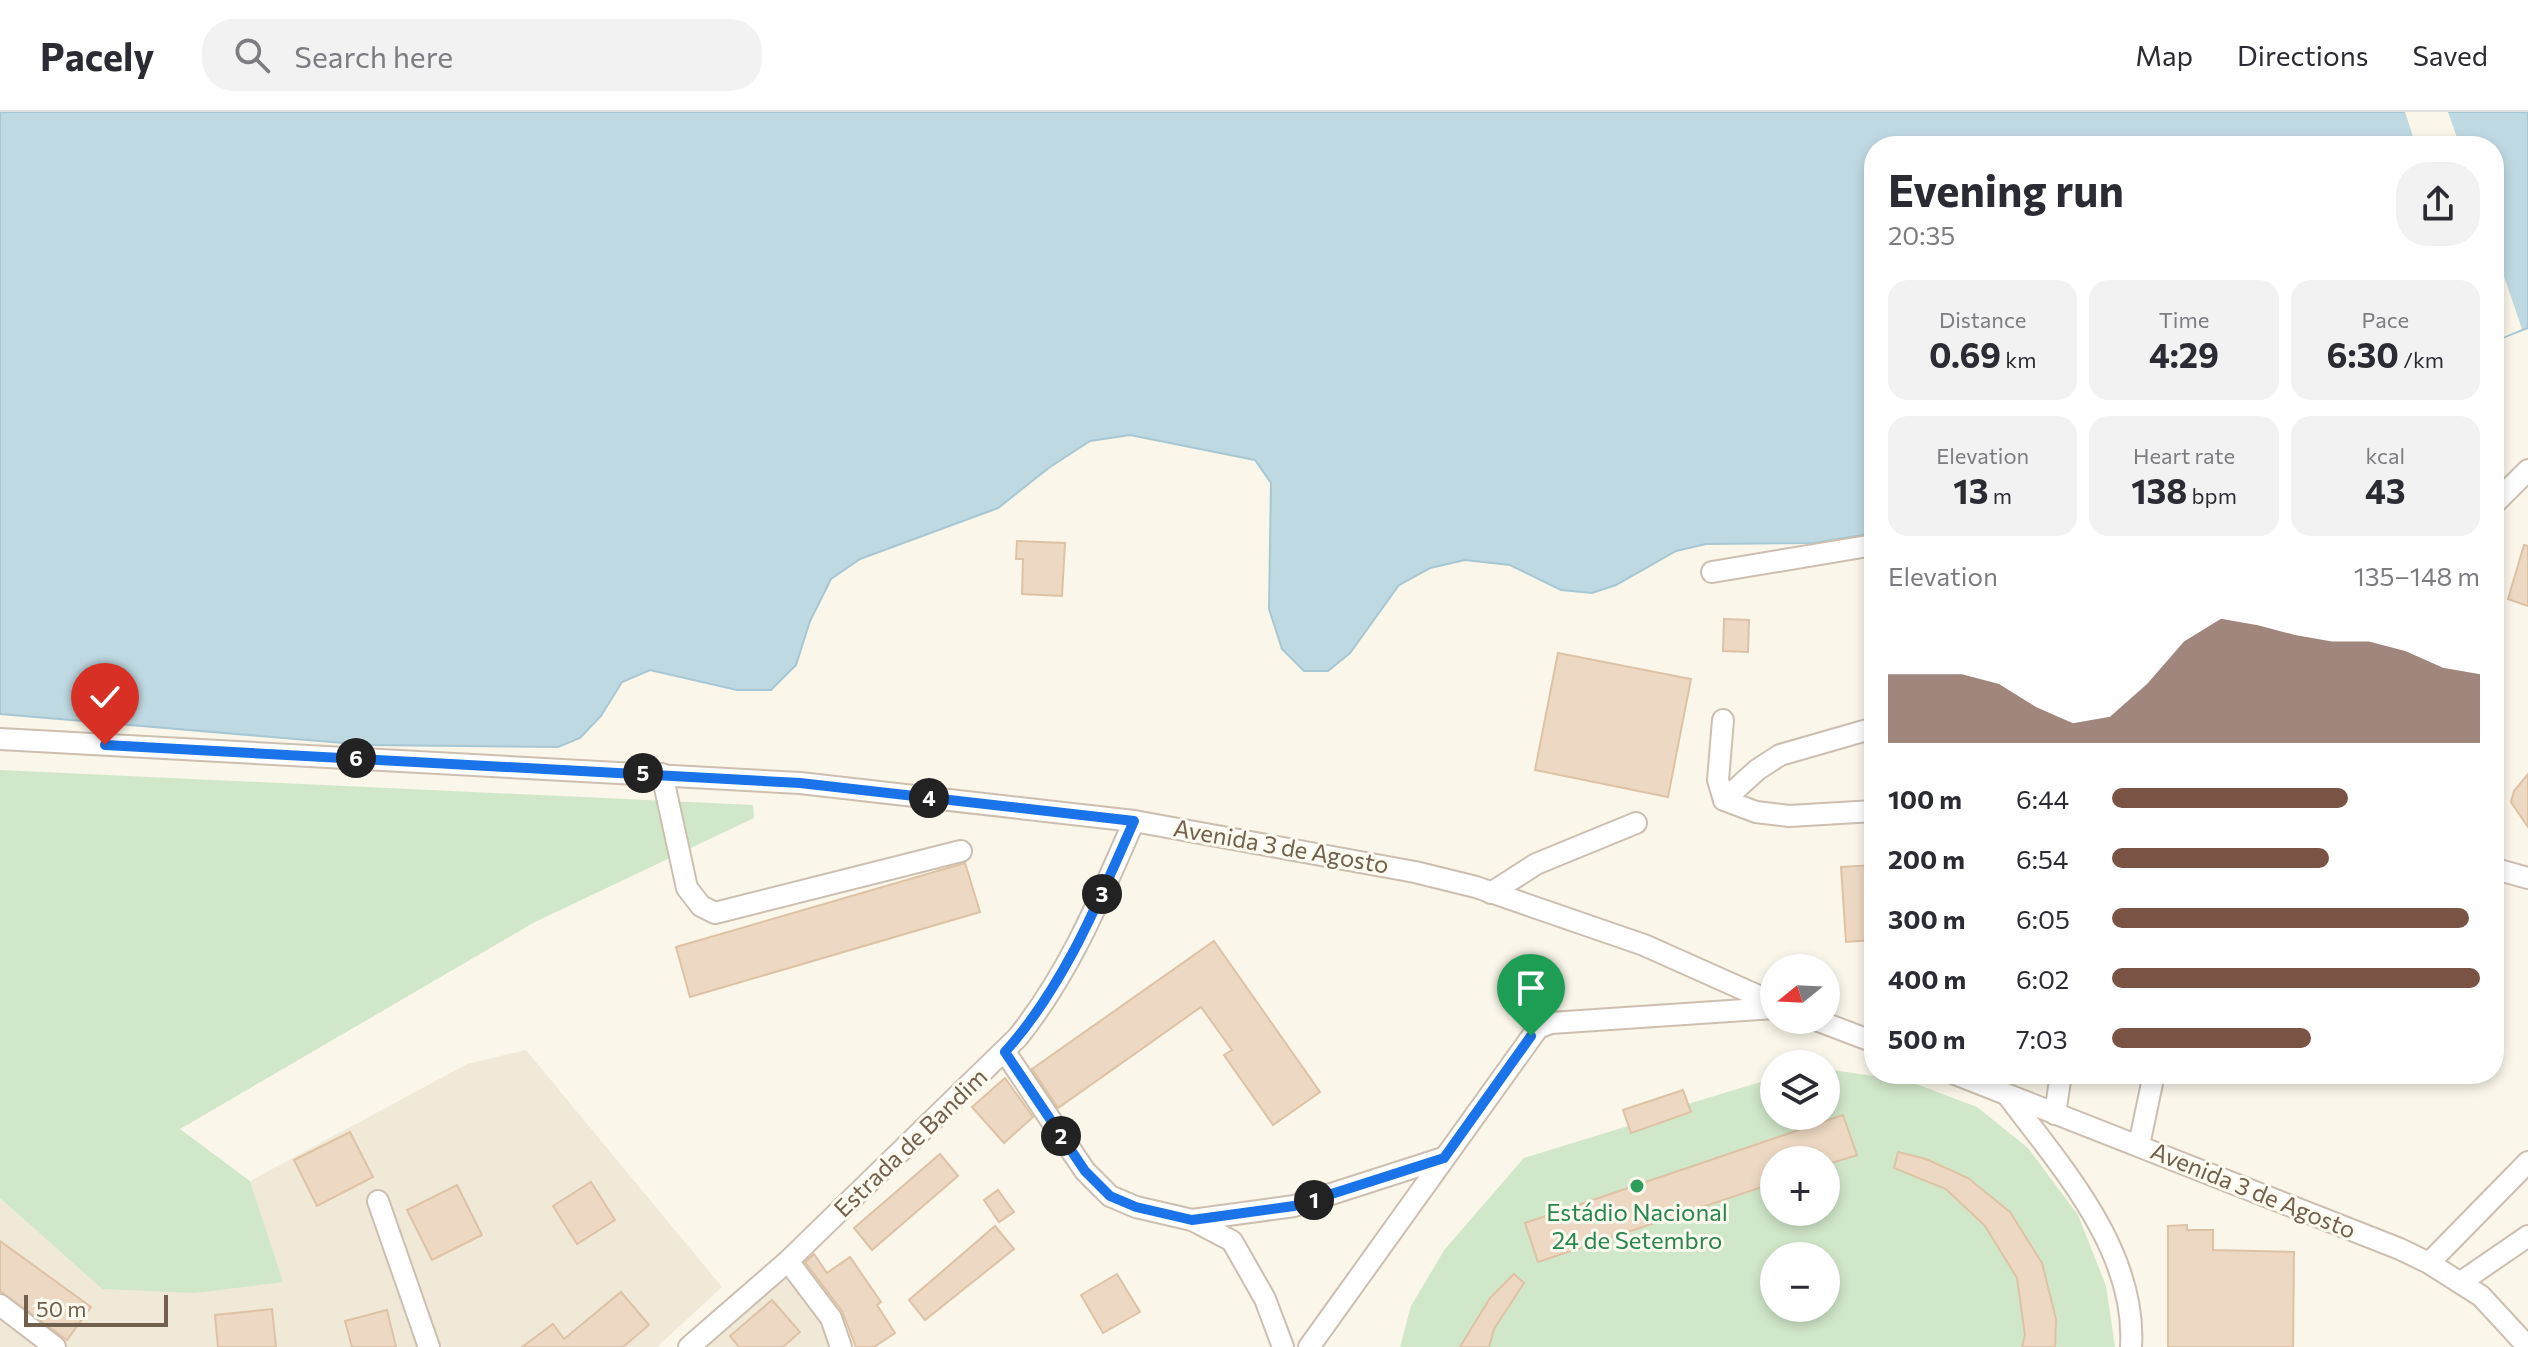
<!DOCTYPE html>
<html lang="en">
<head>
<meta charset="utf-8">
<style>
	:root { --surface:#fff; --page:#f2f2f3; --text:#2b2b33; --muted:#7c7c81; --line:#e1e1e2; --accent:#795445 }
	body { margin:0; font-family:Commissioner,sans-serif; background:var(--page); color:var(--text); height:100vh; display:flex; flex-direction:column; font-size:30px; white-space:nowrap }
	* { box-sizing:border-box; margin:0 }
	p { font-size:26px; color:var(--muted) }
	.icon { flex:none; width:44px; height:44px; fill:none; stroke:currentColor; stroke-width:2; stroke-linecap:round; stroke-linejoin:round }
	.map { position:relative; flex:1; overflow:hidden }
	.panel { position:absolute; left:1864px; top:24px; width:640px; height:948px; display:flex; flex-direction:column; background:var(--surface); border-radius:32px; box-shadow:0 4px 12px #0003 }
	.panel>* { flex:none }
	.needle { width:52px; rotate:252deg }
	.tools { position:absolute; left:1760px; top:842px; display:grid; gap:16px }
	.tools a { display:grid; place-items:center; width:80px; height:80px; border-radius:50%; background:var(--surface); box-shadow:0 4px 12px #0003; font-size:40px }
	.scale { position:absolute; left:24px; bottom:20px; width:144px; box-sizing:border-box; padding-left:8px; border:4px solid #72604f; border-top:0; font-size:22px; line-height:28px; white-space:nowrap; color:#72604f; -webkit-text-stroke:6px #fdfaef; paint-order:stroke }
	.pin { position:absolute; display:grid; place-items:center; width:68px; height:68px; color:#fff; margin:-82px -34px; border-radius:50% 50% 50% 0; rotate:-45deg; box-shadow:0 0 8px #0007 }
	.pin .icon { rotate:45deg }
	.km { position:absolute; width:40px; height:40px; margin:-20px; border-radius:50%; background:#222; color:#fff; font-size:22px; line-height:40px; text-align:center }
	.round { display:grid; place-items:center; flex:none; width:84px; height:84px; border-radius:32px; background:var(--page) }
	.headline { display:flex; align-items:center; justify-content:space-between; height:136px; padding:0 24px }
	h1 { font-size:44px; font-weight:700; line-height:60px }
	.metrics { display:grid; grid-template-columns:repeat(3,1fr); gap:12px; height:136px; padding:8px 24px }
	.metrics div { display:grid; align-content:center; border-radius:20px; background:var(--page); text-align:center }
	.metrics b { font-size:34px; font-weight:700 }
	.metrics small { font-size:22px; font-weight:400 }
	.metrics p { font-size:22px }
	.chart { height:224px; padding:16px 24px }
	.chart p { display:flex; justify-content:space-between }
	.chart svg { width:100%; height:144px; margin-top:8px; fill:var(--accent); opacity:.7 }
	ul { padding:0 24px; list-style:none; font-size:26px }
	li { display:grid; grid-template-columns:128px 96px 1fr; align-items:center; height:60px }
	li i { height:20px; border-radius:10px; background:var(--accent) }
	header { display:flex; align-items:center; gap:48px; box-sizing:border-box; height:112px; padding:0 40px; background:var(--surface); border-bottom:2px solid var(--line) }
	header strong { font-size:38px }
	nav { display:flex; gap:44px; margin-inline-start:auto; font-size:28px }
	.search { width:560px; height:72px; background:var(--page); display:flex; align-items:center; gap:20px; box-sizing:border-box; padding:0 28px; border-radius:32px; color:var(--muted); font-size:30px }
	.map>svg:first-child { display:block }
	.residential { fill:#f1e9d8 }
	.green { fill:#d1e7c9; fill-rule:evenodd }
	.water { fill:#bfd9e2; stroke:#a6c7d3; stroke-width:2 }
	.pier { fill:#faf6e9 }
	.building { fill:#edd9c3; stroke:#dec2a5; stroke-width:2 }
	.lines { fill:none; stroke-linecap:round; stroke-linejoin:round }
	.minor-casing { stroke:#ccbfb0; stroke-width:24 }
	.minor { stroke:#fff; stroke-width:20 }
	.route-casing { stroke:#fff; stroke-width:16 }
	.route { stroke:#1a73e8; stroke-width:10 }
	.leisure-dot { fill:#2e9e5b; stroke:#fdfaef; stroke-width:3 }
	.labels { text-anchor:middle; stroke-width:6; stroke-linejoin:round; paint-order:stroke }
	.street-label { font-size:24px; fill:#72604f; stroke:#fdfaef }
	.leisure-label { font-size:24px; fill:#27864d; stroke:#fdfaef }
</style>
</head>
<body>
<header>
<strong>Pacely</strong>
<div class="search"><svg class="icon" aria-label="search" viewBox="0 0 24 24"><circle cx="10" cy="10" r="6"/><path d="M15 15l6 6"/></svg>Search here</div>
<nav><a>Map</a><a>Directions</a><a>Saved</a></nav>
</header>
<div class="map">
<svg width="2528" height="1235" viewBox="0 0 2528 1235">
	<rect width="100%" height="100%" fill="#faf6e9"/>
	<g class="residential">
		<polygon points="526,938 722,1175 657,1235 0,1235 0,1086 102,1177 282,1170 250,1069 467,952"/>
		<polygon points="783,1156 832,1222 833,1235 696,1235"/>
	</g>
	<g class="green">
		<polygon points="0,658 753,693 754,706 535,810 180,1017 250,1069 283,1170 195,1181 102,1177 0,1086"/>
		<path d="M1826 957 1908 969 1977 995 2028 1036 2078 1103 2106 1174 2115 1235H1400L1411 1194 1445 1137 1524 1046 1628 1014 1631 1021 1690 1001 1688 992 1774 966V1004H1826ZM1774 1048H1826V1100H1774ZM1774 1144H1826V1196H1774Z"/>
	</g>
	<polygon class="water" points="0,0 2528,0 2528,216 2494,229 2494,34 1874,34 1874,421 1814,431 1706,432 1676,439 1616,473 1592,481 1561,478 1510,453 1465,448 1430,456 1399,473 1350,541 1328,559 1304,559 1282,537 1269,497 1271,371 1255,348 1130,323 1090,329 1050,355 998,396 860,447 831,467 810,509 796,553 771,578 737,578 650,558 622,570 601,604 580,626 558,635 367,633 0,602"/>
	<g class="pier">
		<polygon points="2405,0 2448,0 2460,34 2416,34"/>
		<polygon points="2494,135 2522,217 2494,229"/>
	</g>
	<g class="building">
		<polygon points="1017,429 1065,431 1062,484 1022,482 1023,447 1016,447"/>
		<polygon points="2524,433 2528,434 2528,494 2508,487"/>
		<polygon points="1724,507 1749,508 1748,540 1723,539"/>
		<polygon points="1558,541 1691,567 1668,685 1535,658"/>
		<polygon points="2528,662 2528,715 2511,690 2514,679"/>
		<polygon points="965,751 980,800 690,885 676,835"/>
		<polygon points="1874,753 1874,828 1846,830 1841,755"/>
		<polygon points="1214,829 1320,980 1273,1013 1224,943 1232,938 1201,895 1058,996 1032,957"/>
		<polygon points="1005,966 1033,1005 1004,1031 972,995"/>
		<polygon points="1683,978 1691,1000 1631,1021 1623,998"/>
		<polygon points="1843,1003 1857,1043 1826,1053 1826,1048 1774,1048 1774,1071 1538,1150 1525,1111"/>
		<polygon points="350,1020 373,1065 317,1094 294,1048"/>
		<polygon points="1898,1040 1926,1047 1968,1066 2010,1100 2042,1151 2056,1207 2055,1235 2022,1235 2025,1223 2017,1166 1985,1114 1946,1077 1894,1056"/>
		<polygon points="940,1042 958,1064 872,1138 854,1116"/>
		<polygon points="591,1070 615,1108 577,1132 553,1094"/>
		<polygon points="457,1073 482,1123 432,1148 407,1098"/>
		<polygon points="998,1078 1014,1100 999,1110 984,1088"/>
		<polygon points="2187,1113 2187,1118 2213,1118 2213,1138 2294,1140 2293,1235 2168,1235 2168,1114"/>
		<polygon points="995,1114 1014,1137 925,1208 909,1188"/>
		<polygon points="0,1129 91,1195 67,1228 0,1179"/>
		<polygon points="814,1142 827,1161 850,1145 881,1190 877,1193 895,1221 874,1235 856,1235 842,1199 805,1150"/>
		<polygon points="1117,1162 1140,1200 1103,1221 1081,1183"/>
		<polygon points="1514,1162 1524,1171 1494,1217 1489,1235 1460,1235 1490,1186"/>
		<polygon points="621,1180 649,1213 623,1235 522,1235 553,1212 564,1227"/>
		<polygon points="772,1188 800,1220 783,1235 739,1235 730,1224"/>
		<polygon points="272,1197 276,1235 218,1235 215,1203"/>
		<polygon points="387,1198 396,1235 352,1235 345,1209"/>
	</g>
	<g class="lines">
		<g class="minor-casing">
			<g id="minor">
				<polyline points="2494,392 2528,358"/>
				<polyline points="1712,460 1874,433"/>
				<polyline points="1723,608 1718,668 1724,688 1756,700 1789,704 1874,699"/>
				<polyline points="0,627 800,671 1134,709 1415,760 1476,775 1644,833 1774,891"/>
				<polyline points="662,662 687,776 701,794 715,801 961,739"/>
				<polyline points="1724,688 1757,658 1780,643 1874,616"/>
				<polyline points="2499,758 2528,766"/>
				<polyline points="1491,781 1536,752 1636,711"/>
				<polyline points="1816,908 1874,930"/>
				<polyline points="1005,940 1085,1059 1110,1084 1136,1095 1192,1108 1232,1129 1265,1187 1283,1235"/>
				<polyline points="1955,962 2400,1137 2429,1151 2481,1184 2528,1235"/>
				<path d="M2008 984C2062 1056 2137 1139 2131 1235"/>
				<polyline points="2055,1002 2061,962"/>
				<polyline points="2139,1033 2154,962"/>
				<polyline points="378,1089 429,1235"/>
				<polyline points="1192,1108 1294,1094 1443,1046"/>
				<polyline points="788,1149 831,1206 841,1235"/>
				<polyline points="2429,1151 2528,1050"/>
				<polyline points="2461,1170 2528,1124"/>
				<polyline points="0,1193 55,1235"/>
				<path d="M689 1235 788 1149 1018 925C1070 860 1101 784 1134 709"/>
				<polyline points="1309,1235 1538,916 1551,911 1774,896"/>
			</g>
		</g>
		<use href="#minor" class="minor"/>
	</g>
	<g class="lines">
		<g class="route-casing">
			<path id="route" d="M105 633 800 671 1134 709C1098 790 1065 873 1005 940L1085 1059 1110 1084 1136 1095 1192 1108 1294 1094 1444 1046 1531 924"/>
		</g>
		<use href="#route" class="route"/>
	</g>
	<circle class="leisure-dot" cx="1637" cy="1074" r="8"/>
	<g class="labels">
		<g class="street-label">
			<text transform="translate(1281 735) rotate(10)" y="8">Avenida 3 de Agosto</text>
			<text transform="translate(911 1031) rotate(-44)" y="8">Estrada de Bandim</text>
			<text transform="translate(2253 1079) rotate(22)" y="8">Avenida 3 de Agosto</text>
		</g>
		<g class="leisure-label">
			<text x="1637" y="1109">Estádio Nacional<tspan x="1637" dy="28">24 de Setembro</tspan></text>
		</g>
	</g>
</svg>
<div class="tools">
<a><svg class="needle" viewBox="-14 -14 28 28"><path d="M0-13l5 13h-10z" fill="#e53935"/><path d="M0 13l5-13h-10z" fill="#7c7c81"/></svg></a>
<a><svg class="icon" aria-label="layers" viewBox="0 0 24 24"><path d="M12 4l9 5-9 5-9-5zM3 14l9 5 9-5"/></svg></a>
<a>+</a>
<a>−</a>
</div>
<div class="scale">50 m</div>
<div class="pin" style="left:1531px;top:924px;background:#1e9e55"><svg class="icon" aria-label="arrive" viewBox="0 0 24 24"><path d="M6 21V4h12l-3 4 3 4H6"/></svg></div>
<div class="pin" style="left:105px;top:633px;background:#d93025"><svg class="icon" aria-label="check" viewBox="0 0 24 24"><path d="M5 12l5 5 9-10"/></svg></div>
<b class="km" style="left:1314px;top:1088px">1</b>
<b class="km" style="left:1061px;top:1024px">2</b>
<b class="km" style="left:1102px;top:782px">3</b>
<b class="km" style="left:929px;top:686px">4</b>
<b class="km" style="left:643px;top:661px">5</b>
<b class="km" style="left:356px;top:646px">6</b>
<section class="panel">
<div class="headline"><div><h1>Evening run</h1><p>20:35</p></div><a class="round"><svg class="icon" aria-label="share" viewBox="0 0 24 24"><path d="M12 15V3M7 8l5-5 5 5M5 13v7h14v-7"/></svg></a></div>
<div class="metrics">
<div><p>Distance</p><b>0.69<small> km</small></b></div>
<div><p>Time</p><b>4:29</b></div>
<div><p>Pace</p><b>6:30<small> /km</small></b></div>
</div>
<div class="metrics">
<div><p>Elevation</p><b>13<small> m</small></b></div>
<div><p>Heart rate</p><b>138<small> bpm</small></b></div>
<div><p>kcal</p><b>43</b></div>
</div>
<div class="chart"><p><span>Elevation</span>135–148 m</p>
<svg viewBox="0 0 160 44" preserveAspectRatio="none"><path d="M0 44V23L10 23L20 23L30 26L40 33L50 38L60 36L70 26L80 13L90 6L100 8L110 11L120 13L130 13L140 16L150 21L160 23V44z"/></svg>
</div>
<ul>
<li><b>100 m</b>6:44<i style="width:64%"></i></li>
<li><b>200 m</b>6:54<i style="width:59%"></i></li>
<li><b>300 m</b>6:05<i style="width:97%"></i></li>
<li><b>400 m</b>6:02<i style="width:100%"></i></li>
<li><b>500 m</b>7:03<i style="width:54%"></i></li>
</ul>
</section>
</div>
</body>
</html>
